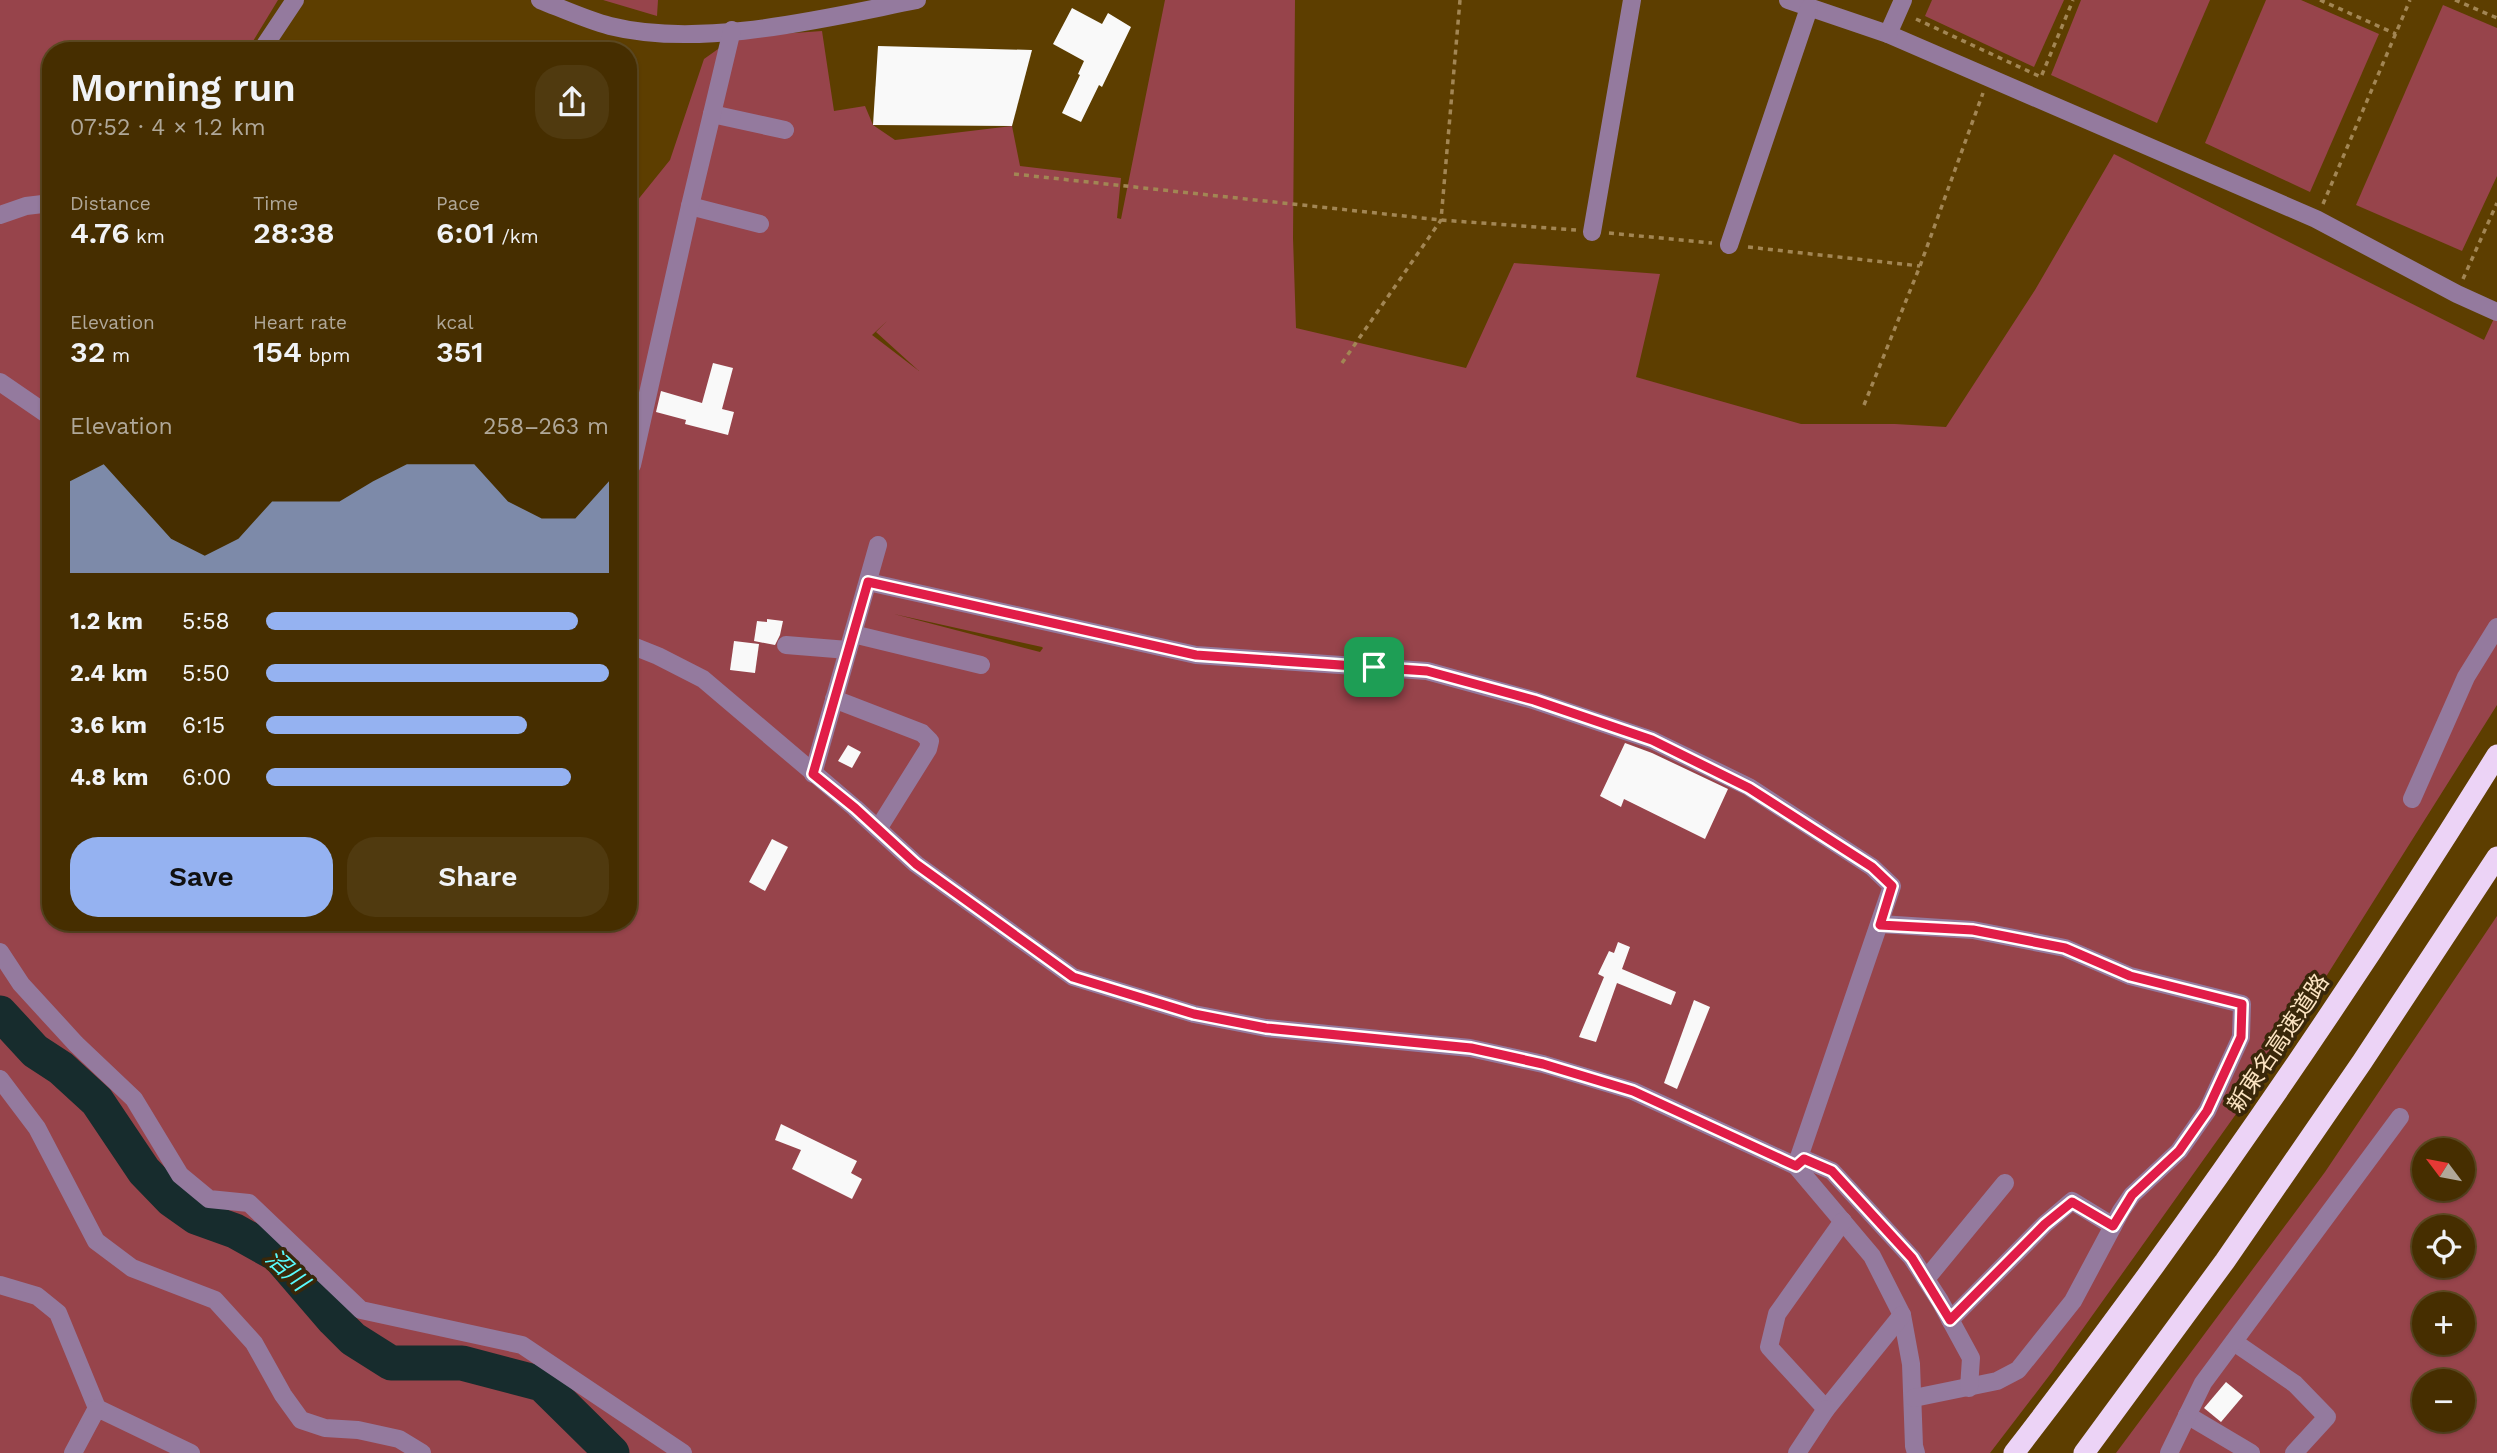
<!DOCTYPE html>
<html lang="en">
<head>
<meta charset="utf-8">
<style>
	:root { --surface:#462e00; --page:#503a0f; --text:#f1f3f6; --muted:#b0a899; --line:#5e4a22; --accent:#95b2f1 }
	body { margin:0; font-family:"Work Sans","Noto Sans JP",sans-serif; background:var(--page); color:var(--text); height:100vh; display:flex; flex-direction:column; font-size:26px; white-space:nowrap }
	* { box-sizing:border-box; margin:0 }
	p { font-size:23px; color:var(--muted) }
	.icon { flex:none; width:38px; height:38px; fill:none; stroke:currentColor; stroke-width:2; stroke-linecap:round; stroke-linejoin:round }
	.map { position:relative; flex:1; overflow:hidden }
	.side { position:absolute; left:42px; top:42px; width:595px; height:889px; display:flex; flex-direction:column; background:var(--surface); border-radius:28px; box-shadow:0 2px 5px #0004,0 0 0 2px var(--line) }
	.side>* { flex:none }
	.needle { width:46px; rotate:302deg }
	.tools { position:absolute; left:2412px; top:1138px; display:grid; gap:14px }
	.tools a { display:grid; place-items:center; width:63px; height:63px; border-radius:50%; background:var(--surface); box-shadow:0 2px 5px #0004,0 0 0 2px var(--line); font-size:35px }
	.pin { position:absolute; display:grid; place-items:center; width:60px; height:60px; color:#fff; margin:-30px; border-radius:14px; box-shadow:0 4px 10px #0006 }
	.round { display:grid; place-items:center; flex:none; width:74px; height:74px; border-radius:28px; background:var(--page) }
	.head { display:flex; align-items:center; justify-content:space-between; height:119px; padding:0 28px }
	h1 { font-size:38px; font-weight:600; line-height:52px }
	.metrics { display:grid; grid-template-columns:repeat(3,1fr); gap:10px; height:119px; padding:7px 28px }
	.metrics div { display:grid; align-content:center }
	.metrics b { font-size:30px; font-weight:600 }
	.metrics small { font-size:19px; font-weight:400 }
	.metrics p { font-size:19px }
	.chart { height:196px; padding:14px 28px }
	.chart p { display:flex; justify-content:space-between }
	.chart svg { width:100%; height:126px; margin-top:7px; fill:var(--accent); opacity:.7 }
	.cta { display:flex; gap:14px; margin-top:auto; padding:14px 28px }
	.cta a { flex:1; height:80px; border-radius:28px; background:var(--accent); color:#111; font-size:28px; font-weight:600; line-height:80px; text-align:center }
	.cta a+a { background:var(--page); color:var(--text) }
	ul { padding:0 28px; list-style:none; font-size:23px }
	li { display:grid; grid-template-columns:112px 84px 1fr; align-items:center; height:52px }
	li i { height:18px; border-radius:9px; background:var(--accent) }
	.map>svg:first-child { display:block }
	.green { fill:#97444b; fill-rule:evenodd }
	.lines { fill:none; stroke-linecap:round; stroke-linejoin:round }
	.river { stroke:#172c2d; stroke-width:35 }
	.building { fill:#f9f9f9 }
	.path { stroke:#a28654; stroke-width:3.5; stroke-dasharray:5 5; stroke-linecap:butt }
	.minor { stroke:#947a9e; stroke-width:18 }
	.highway { stroke:#ecd3f6; stroke-width:21 }
	.route-casing { stroke:#fff; stroke-width:14 }
	.route { stroke:#e11d48; stroke-width:9 }
	.labels { text-anchor:middle; stroke-width:7; stroke-linejoin:round; paint-order:stroke }
	.street-label { font-size:23px; fill:#fce4c2; stroke:#392709 }
	.water-label { font-size:24px; font-style:italic; fill:#59fafc; stroke:#392709 }
</style>
</head>
<body>
<div class="map">
<svg width="2497" height="1453" viewBox="0 0 2497 1453">
	<rect width="100%" height="100%" fill="#5d3e00"/>
	<g class="green">
		<path d="M0 0H278L247 51H51V922H628V212L670 160 704 59 735 37 822 31 834 111 865 106 873 125 895 140 1012 126 1020 166 1121 178 1117 218 1121 219 1165 0H1295L1293 238 1296 328 1466 368 1514 263 1660 274 1636 377 1801 424H1895L1946 427 2035 290 2114 154 2484 340 2497 312V705L2266 1072 2052 1372 1990 1453H0ZM887 321 876 332 919 371 872 335ZM894 614 1042 647 1043 648 1040 652Z"/>
		<polygon points="603,0 658,0 657,16"/>
		<polygon points="1932,0 2064,0 2034,67 1925,16"/>
		<polygon points="2081,0 2210,0 2157,123 2051,75"/>
		<polygon points="2266,0 2301,0 2379,34 2310,192 2205,143"/>
		<polygon points="2443,5 2497,28 2497,176 2462,251 2356,205"/>
		<path d="M2497 916V1453H2116L2325 1172ZM2424 1150H2462V1188H2424ZM2424 1227H2462V1265H2424ZM2424 1304H2462V1342H2424ZM2424 1381H2462V1419H2424Z"/>
	</g>
	<g class="lines">
		<polyline class="river" points="0,1013 35,1051 61,1068 97,1101 144,1171 172,1200 196,1217 235,1231 278,1255 334,1320 353,1339 391,1363 462,1363 542,1384 612,1453"/>
	</g>
	<g class="building">
		<polygon points="1072,8 1102,24 1108,13 1131,27 1102,87 1099,85 1081,122 1062,113 1080,75 1078,74 1084,61 1053,44"/>
		<polygon points="878,46 1032,50 1012,126 873,125"/>
		<polygon points="713,363 733,368 722,409 734,412 728,435 685,424 686,420 656,412 661,391 702,403"/>
		<polygon points="767,619 783,621 780,635 775,645 754,641 757,621 767,622"/>
		<polygon points="734,641 759,644 755,673 730,670"/>
		<polygon points="1625,743 1652,753 1728,789 1705,839 1624,799 1621,807 1600,796"/>
		<polygon points="848,745 861,752 852,768 838,761"/>
		<polygon points="772,839 788,847 765,891 749,882"/>
		<polygon points="1618,942 1630,947 1622,969 1676,992 1671,1005 1617,983 1596,1042 1579,1037 1604,977 1598,974 1609,951 1614,953"/>
		<polygon points="1694,1000 1710,1007 1677,1089 1664,1083"/>
		<polygon points="781,1124 857,1161 851,1173 862,1179 852,1199 792,1169 801,1150 775,1140"/>
		<polygon points="2226,1382 2243,1396 2221,1422 2204,1408"/>
	</g>
	<g class="lines">
		<g class="path">
			<polyline points="2320,0 2396,34"/>
			<polyline points="2455,0 2497,18"/>
			<polyline points="1916,19 2041,77 2073,0"/>
			<polyline points="1014,174 1441,220 1576,230"/>
			<polyline points="2323,204 2410,0"/>
			<polyline points="1609,233 1712,243"/>
			<polyline points="1748,247 1920,266"/>
			<polyline points="2463,279 2497,203"/>
			<polyline points="1342,363 1441,220 1460,0"/>
			<polyline points="1864,405 1920,266 1983,93"/>
		</g>
		<g class="minor">
			<path d="M540 0C563 9 587 20 610 26 702 49 825 18 917 0"/>
			<polyline points="1788,0 1888,34 2316,219 2457,294 2497,312"/>
			<polyline points="1888,34 1903,0"/>
			<polyline points="261,51 295,0"/>
			<polyline points="712,114 785,130"/>
			<polyline points="690,206 760,224"/>
			<polyline points="0,215 26,206 51,203"/>
			<polyline points="1592,232 1632,0"/>
			<polyline points="1729,245 1809,8"/>
			<polyline points="0,382 51,417"/>
			<polyline points="632,465 690,206 732,30"/>
			<polyline points="868,582 1196,655 1427,671 1533,700 1652,740 1749,787 1872,867 1892,886 1796,1166"/>
			<polyline points="853,634 981,665"/>
			<polyline points="628,644 658,656 703,679 855,808 916,864 1073,977 1194,1014 1266,1028 1470,1048 1543,1064 1633,1091 1796,1166 1872,1256 1902,1315 1911,1364 1914,1446 1916,1453"/>
			<polyline points="786,645 848,650"/>
			<polyline points="834,699 922,733 930,741 928,749 878,829"/>
			<polyline points="813,774 878,545"/>
			<polyline points="2412,799 2466,677 2497,627"/>
			<polyline points="1880,924 1973,930 2065,948 2130,976 2242,1004 2241,1037 2207,1111 2179,1151 2132,1195 2121,1211 2073,1301 2018,1370 1997,1381 1914,1398"/>
			<polyline points="0,952 21,984 76,1044 134,1099 180,1175 209,1199 249,1203 361,1310 522,1345 683,1453"/>
			<polyline points="0,1079 37,1128 96,1241 132,1268 215,1300 254,1343 283,1395 301,1420 325,1428 358,1430 399,1439 422,1453"/>
			<polyline points="1796,1166 1804,1159 1832,1171 1912,1258 1940,1301 1971,1358 1969,1388"/>
			<polyline points="1843,1221 1777,1314 1769,1347 1826,1409 1902,1315"/>
			<polyline points="1926,1279 2005,1183"/>
			<polyline points="0,1285 37,1296 58,1313 97,1408"/>
			<polyline points="1950,1320 2045,1224 2072,1201 2113,1226"/>
			<polyline points="2234,1342 2295,1384 2327,1417 2294,1453"/>
			<polyline points="2187,1415 2251,1453"/>
			<polyline points="73,1453 97,1408 191,1453"/>
			<polyline points="1797,1453 1826,1409"/>
			<polyline points="2169,1453 2203,1383 2400,1117"/>
		</g>
		<g class="highway">
			<path d="M2014 1453C2187 1229 2348 995 2497 755"/>
			<polyline points="2084,1453 2225,1261 2362,1062 2497,857"/>
		</g>
	</g>
	<g class="lines">
		<g class="route-casing">
			<polygon id="route" points="868,582 1196,655 1427,671 1534,700 1652,740 1749,788 1872,867 1892,886 1880,925 1973,930 2065,948 2130,976 2242,1004 2241,1037 2207,1111 2179,1151 2132,1195 2113,1226 2072,1202 2045,1224 1950,1320 1912,1258 1832,1171 1804,1159 1796,1166 1633,1091 1543,1064 1471,1048 1266,1028 1194,1014 1073,977 916,864 855,808 813,774"/>
		</g>
		<use href="#route" class="route"/>
	</g>
	<g class="labels">
		<g class="street-label">
			<text transform="translate(2278 1043) rotate(-56)" y="8">新東名高速道路</text>
		</g>
		<g class="water-label">
			<text transform="translate(287 1270) rotate(43)" y="8">沼川</text>
		</g>
	</g>
</svg>
<div class="tools">
<a><svg class="needle" viewBox="-14 -14 28 28"><path d="M0-13l5 13h-10z" fill="#e53935"/><path d="M0 13l5-13h-10z" fill="#b0a899"/></svg></a>
<a><svg class="icon" aria-label="locate" viewBox="0 0 24 24"><circle cx="12" cy="12" r="6"/><path d="M12 2v4M12 18v4M2 12h4M18 12h4"/></svg></a>
<a>+</a>
<a>−</a>
</div>
<div class="pin" style="left:1374px;top:667px;background:#1e9e55"><svg class="icon" aria-label="arrive" viewBox="0 0 24 24"><path d="M6 21V4h12l-3 4 3 4H6"/></svg></div>
<section class="side">
<div class="head"><div><h1>Morning run</h1><p>07:52 · 4 × 1.2 km</p></div><a class="round"><svg class="icon" aria-label="share" viewBox="0 0 24 24"><path d="M12 15V3M7 8l5-5 5 5M5 13v7h14v-7"/></svg></a></div>
<div class="metrics">
<div><p>Distance</p><b>4.76<small> km</small></b></div>
<div><p>Time</p><b>28:38</b></div>
<div><p>Pace</p><b>6:01<small> /km</small></b></div>
</div>
<div class="metrics">
<div><p>Elevation</p><b>32<small> m</small></b></div>
<div><p>Heart rate</p><b>154<small> bpm</small></b></div>
<div><p>kcal</p><b>351</b></div>
</div>
<div class="chart"><p><span>Elevation</span>258–263 m</p>
<svg viewBox="0 0 160 44" preserveAspectRatio="none"><path d="M0 44V12L10 6L20 19L30 32L40 38L50 32L60 19L70 19L80 19L90 12L100 6L110 6L120 6L130 19L140 25L150 25L160 12V44z"/></svg>
</div>
<ul>
<li><b>1.2 km</b>5:58<i style="width:91%"></i></li>
<li><b>2.4 km</b>5:50<i style="width:100%"></i></li>
<li><b>3.6 km</b>6:15<i style="width:76%"></i></li>
<li><b>4.8 km</b>6:00<i style="width:89%"></i></li>
</ul>
<div class="cta"><a>Save</a><a>Share</a></div>
</section>
</div>
</body>
</html>
